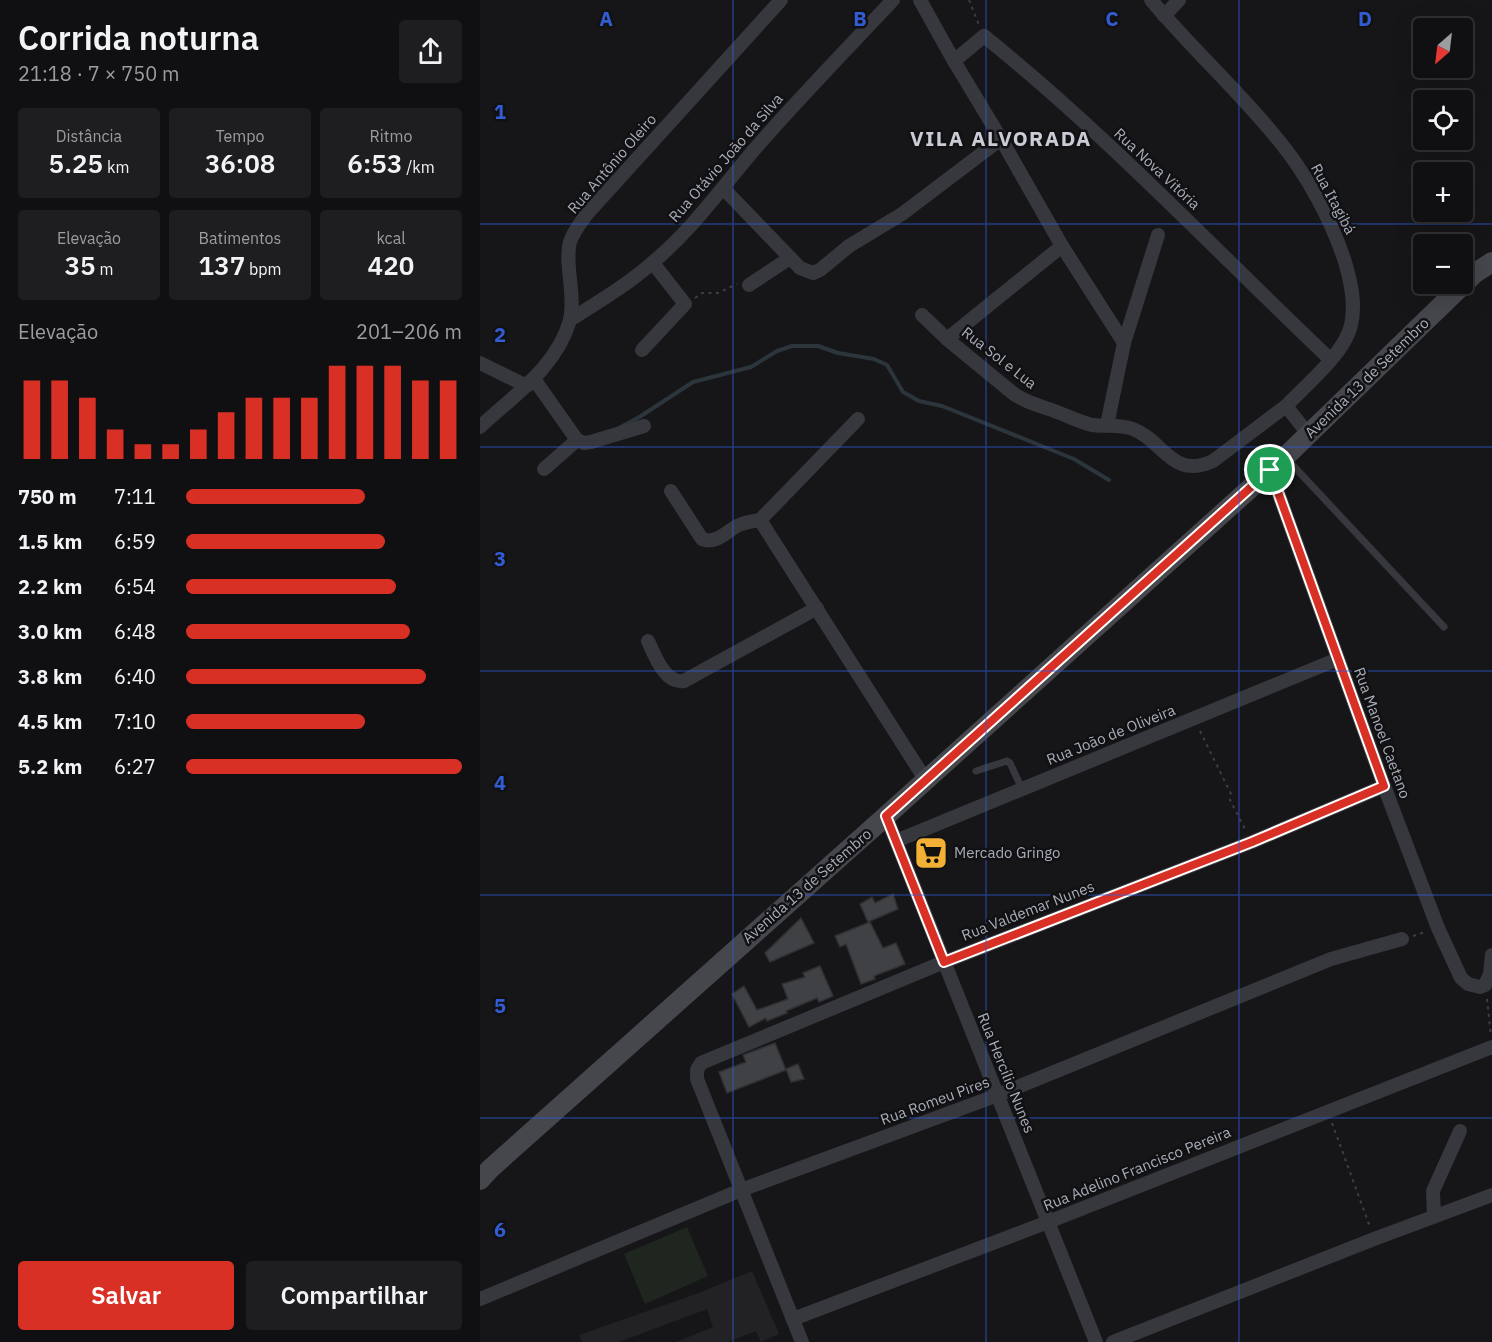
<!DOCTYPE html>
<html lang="pt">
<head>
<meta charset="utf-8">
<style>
	:root { --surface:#101012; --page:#1e1e20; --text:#f1f3f6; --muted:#9c9d9f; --line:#303032; --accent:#d93025 }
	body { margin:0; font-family:"IBM Plex Sans",sans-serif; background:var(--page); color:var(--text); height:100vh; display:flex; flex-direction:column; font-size:22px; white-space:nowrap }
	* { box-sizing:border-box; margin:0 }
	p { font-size:20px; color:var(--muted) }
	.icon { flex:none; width:33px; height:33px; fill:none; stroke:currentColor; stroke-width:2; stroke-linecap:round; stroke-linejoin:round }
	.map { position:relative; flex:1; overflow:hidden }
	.sheet { display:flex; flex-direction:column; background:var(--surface); width:480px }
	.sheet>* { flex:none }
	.needle { width:39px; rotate:208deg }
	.buttons { position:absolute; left:933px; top:18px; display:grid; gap:12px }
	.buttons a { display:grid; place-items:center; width:60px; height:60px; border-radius:6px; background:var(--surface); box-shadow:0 6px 24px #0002,0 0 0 2px var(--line); font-size:30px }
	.pin { position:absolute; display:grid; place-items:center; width:51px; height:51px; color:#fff; margin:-26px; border:3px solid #fff; border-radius:50%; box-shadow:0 2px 6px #0007 }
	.round { display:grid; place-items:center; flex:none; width:63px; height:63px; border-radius:6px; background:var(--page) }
	.overview { display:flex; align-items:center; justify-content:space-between; height:102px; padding:0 18px }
	h1 { font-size:33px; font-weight:600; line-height:45px }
	.figures { display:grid; grid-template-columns:repeat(3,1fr); gap:9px; height:102px; padding:6px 18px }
	.figures div { display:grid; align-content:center; border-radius:6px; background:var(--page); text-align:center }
	.figures b { font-size:26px; font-weight:600 }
	.figures small { font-size:16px; font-weight:400 }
	.figures p { font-size:16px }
	.chart { height:168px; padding:12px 18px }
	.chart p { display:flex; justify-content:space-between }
	.chart svg { width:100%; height:108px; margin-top:6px; stroke:var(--accent); stroke-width:6 }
	.primary-button { display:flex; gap:12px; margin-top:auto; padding:12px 18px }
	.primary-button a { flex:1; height:69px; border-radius:6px; background:var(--accent); color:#fff; font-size:24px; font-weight:600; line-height:69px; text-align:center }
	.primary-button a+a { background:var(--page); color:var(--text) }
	ul { padding:0 18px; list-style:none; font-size:20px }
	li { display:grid; grid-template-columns:96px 72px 1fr; align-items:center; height:45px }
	li i { height:15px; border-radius:8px; background:var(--accent) }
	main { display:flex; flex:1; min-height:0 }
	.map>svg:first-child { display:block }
	.built { fill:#222225 }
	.green { fill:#1e261f }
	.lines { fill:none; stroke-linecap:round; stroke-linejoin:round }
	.stream { stroke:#2c353c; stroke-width:4 }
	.building { fill:#404145; stroke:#303034; stroke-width:1.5 }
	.path { stroke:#3d3f44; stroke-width:2; stroke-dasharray:3 4.5; stroke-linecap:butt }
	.lane { stroke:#37383d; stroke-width:7 }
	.street { stroke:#37383d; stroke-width:14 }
	.secondary { stroke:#45474d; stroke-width:20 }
	.route-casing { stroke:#fff; stroke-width:12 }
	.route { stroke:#d93025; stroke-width:8 }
	.grid { fill:none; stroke:#325cd3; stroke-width:1.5; stroke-opacity:0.55 }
	.labels { text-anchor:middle; stroke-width:5; stroke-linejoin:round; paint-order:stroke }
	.street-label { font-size:15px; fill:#a8adb8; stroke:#111113 }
	.poi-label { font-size:15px; fill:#a8adb8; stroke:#111113; text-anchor:start }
	.district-label { font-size:21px; font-weight:bold; letter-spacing:1.5px; fill:#c9ccd4; stroke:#111113 }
	.grid-label { font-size:20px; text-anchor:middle; font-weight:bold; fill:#325cd3; stroke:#111113; stroke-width:5; stroke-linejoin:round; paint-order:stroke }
</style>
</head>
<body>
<main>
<section class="sheet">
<div class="overview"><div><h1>Corrida noturna</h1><p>21:18 · 7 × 750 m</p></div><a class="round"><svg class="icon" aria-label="share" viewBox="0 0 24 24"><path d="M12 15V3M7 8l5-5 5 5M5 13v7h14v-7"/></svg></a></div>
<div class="figures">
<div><p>Distância</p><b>5.25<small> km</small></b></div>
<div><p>Tempo</p><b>36:08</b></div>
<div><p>Ritmo</p><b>6:53<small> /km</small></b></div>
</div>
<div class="figures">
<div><p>Elevação</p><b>35<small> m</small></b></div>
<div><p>Batimentos</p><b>137<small> bpm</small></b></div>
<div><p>kcal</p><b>420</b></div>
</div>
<div class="chart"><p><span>Elevação</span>201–206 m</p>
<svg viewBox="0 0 160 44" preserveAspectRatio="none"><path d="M5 44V12M15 44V12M25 44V19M35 44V32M45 44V38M55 44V38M65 44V32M75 44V25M85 44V19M95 44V19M105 44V19M115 44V6M125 44V6M135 44V6M145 44V12M155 44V12"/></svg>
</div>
<ul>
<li><b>750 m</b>7:11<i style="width:65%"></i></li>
<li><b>1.5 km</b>6:59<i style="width:72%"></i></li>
<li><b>2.2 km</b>6:54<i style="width:76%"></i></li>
<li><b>3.0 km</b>6:48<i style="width:81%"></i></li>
<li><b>3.8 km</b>6:40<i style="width:87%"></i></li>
<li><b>4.5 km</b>7:10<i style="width:65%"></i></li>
<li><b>5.2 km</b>6:27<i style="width:100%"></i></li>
</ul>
<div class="primary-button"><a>Salvar</a><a>Compartilhar</a></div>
</section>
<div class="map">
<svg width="1012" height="1342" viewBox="0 0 1012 1342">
	<rect width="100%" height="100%" fill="#161618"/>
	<polygon class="built" points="272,1271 299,1334 281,1342 276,1331 248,1342 196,1342 233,1327 227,1309 139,1342 102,1342 99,1335 216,1294"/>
	<polygon class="green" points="207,1227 228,1276 165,1304 144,1254"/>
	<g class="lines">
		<polyline class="stream" points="139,428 161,416 213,382 271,367 297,351 312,346 338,346 358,353 394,359 407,365 423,392 439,401 462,406 594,459 629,480"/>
	</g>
	<g class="building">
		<polygon points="413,894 418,909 388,922 380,904 392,897 395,903"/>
		<polygon points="321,918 334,943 290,962 285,953"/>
		<polygon points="390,922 403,948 416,943 425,964 394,976 395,979 381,984 366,944 360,947 355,936"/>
		<polygon points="340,966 353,996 339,1002 337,998 306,1011 307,1013 287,1021 286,1018 269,1027 252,994 264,986 277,1010 308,999 302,984 325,977 323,973"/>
		<polygon points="295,1043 306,1070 247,1093 239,1072 266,1062 263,1055"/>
		<polygon points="318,1064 324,1079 311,1082 306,1069"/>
	</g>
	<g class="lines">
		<g class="path">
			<polyline points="489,0 499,25"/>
			<polyline points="215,298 222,293 238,293 257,284"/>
			<polyline points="720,731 751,794 750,800 766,831"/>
			<polyline points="933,936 945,932"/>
			<polyline points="1007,999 1011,1036"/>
			<polyline points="852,1123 890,1227"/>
		</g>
		<g class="lane">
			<polyline points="806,458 964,627"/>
			<polyline points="496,771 527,761 530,763 542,789"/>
		</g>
		<g class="street">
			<polyline points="440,0 474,61 521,139 582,246 644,343"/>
			<path d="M671 0C712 49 760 92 800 142 827 175 852 221 865 262 871 282 876 304 871 325 865 353 826 385 806 406L829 435"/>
			<polyline points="684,16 699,0"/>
			<path d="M474 61 504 36C627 135 736 251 850 359"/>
			<polyline points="243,188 320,268 333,273 340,270 369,246 422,214 521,139"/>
			<path d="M582 246 467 339 534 394C548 404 562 406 577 412 588 416 600 422 612 425 626 427 639 424 653 429 684 441 692 480 733 461L806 406"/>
			<polyline points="269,285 310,258"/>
			<polyline points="442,315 467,339"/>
			<path d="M90 320C118 302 147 285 172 263 211 231 241 189 273 151 318 99 366 50 413 0"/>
			<polyline points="162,350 205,304 173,263"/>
			<polyline points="0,363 47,386"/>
			<polyline points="54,379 97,440 104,443 111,442 164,426"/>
			<polyline points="378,419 280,520 445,779"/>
			<polyline points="627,425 644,343 678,235"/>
			<path d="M0 427C33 396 77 367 90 320 96 294 84 263 90 242 93 232 100 224 106 215L301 0"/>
			<polyline points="64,469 97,440"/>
			<polyline points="790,470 904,786 958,928 981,978 988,984 1000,987 1005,985 1010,974 1012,955"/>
			<path d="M191 491 222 539C236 545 248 530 259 525 266 522 273 521 280 520"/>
			<path d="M168 641C175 656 185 684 204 681L337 608"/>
			<polyline points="406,816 616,1342"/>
			<polyline points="416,841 858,659"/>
			<polyline points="954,1215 953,1191 980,1131"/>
			<polyline points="0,1299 261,1190 518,1095 851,959 922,939"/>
			<polyline points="313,1319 568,1222 1012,1047"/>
			<polyline points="322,1342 217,1079 217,1070 221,1063 464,962 772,842 904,786"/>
			<polyline points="633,1342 894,1239 1012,1195"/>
		</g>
		<polyline class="secondary" points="0,1180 10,1169 406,816 805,457 995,273 1012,262"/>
	</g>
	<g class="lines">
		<g class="route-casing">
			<polygon id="route" points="790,470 904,786 772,842 464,962 406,816"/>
		</g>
		<use href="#route" class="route"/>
	</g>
	<path class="grid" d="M253 0V1342M506 0V1342M759 0V1342M0 224H1012M0 447H1012M0 671H1012M0 895H1012M0 1118H1012"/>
	<defs>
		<g id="supermarket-square" transform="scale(1.725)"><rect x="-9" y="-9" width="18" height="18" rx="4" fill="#f2b134" stroke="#111113"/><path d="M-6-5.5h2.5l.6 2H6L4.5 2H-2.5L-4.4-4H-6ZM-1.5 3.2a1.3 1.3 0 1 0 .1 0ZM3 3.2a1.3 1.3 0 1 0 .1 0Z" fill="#111"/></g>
	</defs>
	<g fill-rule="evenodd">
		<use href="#supermarket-square" x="451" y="853"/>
	</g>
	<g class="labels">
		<g class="street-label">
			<text transform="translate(246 158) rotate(-49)" y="5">Rua Otávio João da Silva</text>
			<text transform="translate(132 164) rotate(-49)" y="5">Rua Antônio Oleiro</text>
			<text transform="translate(677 169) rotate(43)" y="5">Rua Nova Vitória</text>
			<text transform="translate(853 199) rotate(62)" y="5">Rua Itagibá</text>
			<text transform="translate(519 358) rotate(38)" y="5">Rua Sol e Lua</text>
			<text transform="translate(887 378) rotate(-44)" y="5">Avenida 13 de Setembro</text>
			<text transform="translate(902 733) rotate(70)" y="5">Rua Manoel Caetano</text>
			<text transform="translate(631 735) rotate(-22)" y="5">Rua João de Oliveira</text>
			<text transform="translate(327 886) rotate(-41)" y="5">Avenida 13 de Setembro</text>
			<text transform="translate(548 911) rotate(-21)" y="5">Rua Valdemar Nunes</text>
			<text transform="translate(526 1073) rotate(68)" y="5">Rua Hercílio Nunes</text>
			<text transform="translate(455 1101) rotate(-20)" y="5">Rua Romeu Pires</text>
			<text transform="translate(657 1169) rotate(-22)" y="5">Rua Adelino Francisco Pereira</text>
		</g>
		<g class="poi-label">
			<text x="474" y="858">Mercado Gringo</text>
		</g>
		<g class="district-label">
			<text x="521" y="146">VILA ALVORADA</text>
		</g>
	</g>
	<g class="grid-label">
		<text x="126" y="26">A</text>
		<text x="380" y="26">B</text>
		<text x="632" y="26">C</text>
		<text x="885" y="26">D</text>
		<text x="20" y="119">1</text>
		<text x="20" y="342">2</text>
		<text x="20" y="566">3</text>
		<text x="20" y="790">4</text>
		<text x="20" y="1013">5</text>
		<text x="20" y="1237">6</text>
	</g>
</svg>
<div class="buttons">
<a><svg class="needle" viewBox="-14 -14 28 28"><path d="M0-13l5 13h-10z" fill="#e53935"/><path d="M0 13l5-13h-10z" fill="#9c9d9f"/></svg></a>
<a><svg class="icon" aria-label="locate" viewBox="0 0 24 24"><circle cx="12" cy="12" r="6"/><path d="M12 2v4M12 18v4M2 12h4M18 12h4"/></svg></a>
<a>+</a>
<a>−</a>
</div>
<div class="pin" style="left:790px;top:470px;background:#1e9e55"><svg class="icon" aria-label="arrive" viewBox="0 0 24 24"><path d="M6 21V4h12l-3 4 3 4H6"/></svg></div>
</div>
</main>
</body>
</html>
